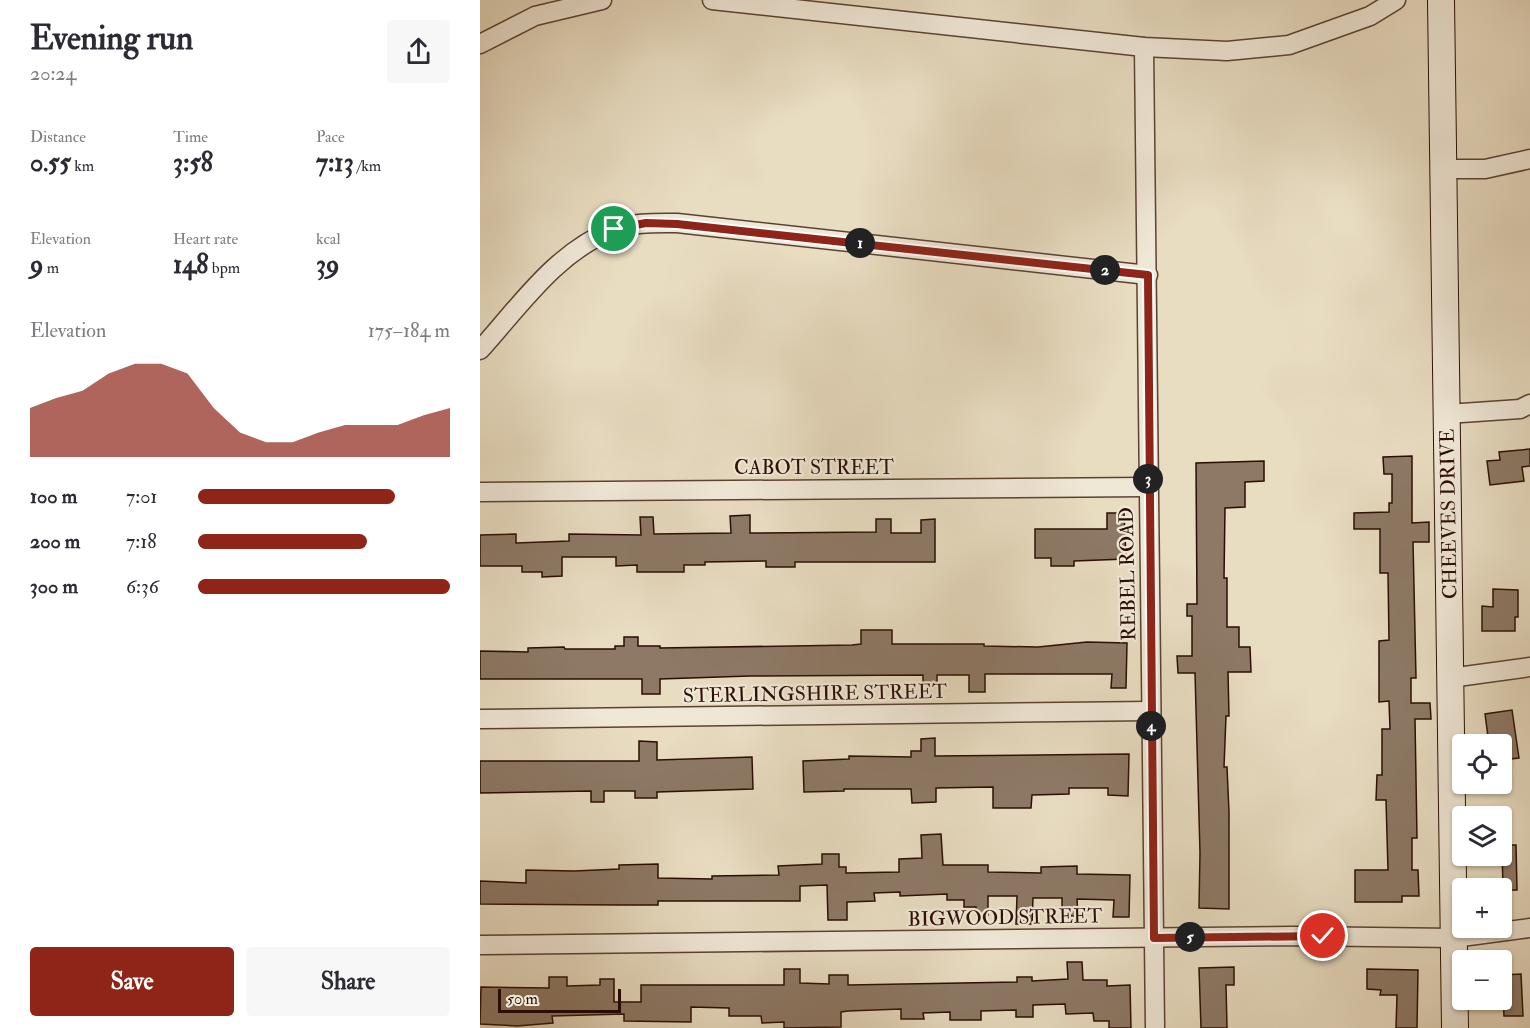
<!DOCTYPE html>
<html lang="en">
<head>
<meta charset="utf-8">
<style>
	:root { --surface:#fff; --page:#f7f7f7; --text:#2b2b33; --muted:#7c7c81; --accent:#8f2418 }
	body { margin:0; font-family:"IM FELL Double Pica",serif; background:var(--page); color:var(--text); height:100vh; display:flex; flex-direction:column; font-size:22px; white-space:nowrap }
	* { box-sizing:border-box; margin:0 }
	p { font-size:20px; color:var(--muted) }
	.icon { flex:none; width:33px; height:33px; fill:none; stroke:currentColor; stroke-width:2; stroke-linecap:round; stroke-linejoin:round }
	.map { position:relative; flex:1; overflow:hidden }
	.details { display:flex; flex-direction:column; background:var(--surface); width:480px }
	.details>* { flex:none }
	.controls { position:absolute; left:972px; top:734px; display:grid; gap:12px }
	.controls a { display:grid; place-items:center; width:60px; height:60px; border-radius:6px; background:var(--surface); box-shadow:0 2px 4px #0004; font-size:30px }
	.scale { position:absolute; left:18px; bottom:15px; width:123px; box-sizing:border-box; padding-left:6px; border:3px solid #2a0e03; border-top:0; font-size:16px; line-height:21px; white-space:nowrap; color:#2a0e03; -webkit-text-stroke:4px #f0e8d7; paint-order:stroke }
	.pin { position:absolute; display:grid; place-items:center; width:51px; height:51px; color:#fff; margin:-26px; border:3px solid #fff; border-radius:50%; box-shadow:0 2px 6px #0007 }
	.km { position:absolute; width:30px; height:30px; margin:-15px; border-radius:50%; background:#222; color:#fff; font-size:16px; line-height:30px; text-align:center }
	.round { display:grid; place-items:center; flex:none; width:63px; height:63px; border-radius:6px; background:var(--page) }
	.head { display:flex; align-items:center; justify-content:space-between; height:102px; padding:0 30px }
	h1 { font-size:33px; font-weight:800; line-height:45px }
	.figures { display:grid; grid-template-columns:repeat(3,1fr); gap:9px; height:102px; padding:6px 30px }
	.figures div { display:grid; align-content:center }
	.figures b { font-size:26px; font-weight:800 }
	.figures small { font-size:16px; font-weight:400 }
	.figures p { font-size:16px }
	.chart { height:168px; padding:12px 30px }
	.chart p { display:flex; justify-content:space-between }
	.chart svg { width:100%; height:108px; margin-top:6px; fill:var(--accent); opacity:.7 }
	.action { display:flex; gap:12px; margin-top:auto; padding:12px 30px }
	.action a { flex:1; height:69px; border-radius:6px; background:var(--accent); color:#fff; font-size:24px; font-weight:800; line-height:69px; text-align:center }
	.action a+a { background:var(--page); color:var(--text) }
	ul { padding:0 30px; list-style:none; font-size:20px }
	li { display:grid; grid-template-columns:96px 72px 1fr; align-items:center; height:45px }
	li i { height:15px; border-radius:8px; background:var(--accent) }
	main { display:flex; flex:1; min-height:0 }
	.map>svg:first-child { display:block }
	.building { fill:#8d7966; stroke:#2a0e03; stroke-width:1.5 }
	.lines { fill:none; stroke-linecap:round; stroke-linejoin:round }
	.street-casing { stroke:#5a4232; stroke-width:21 }
	.secondary-casing { stroke:#2a0e03; stroke-width:28 }
	.street { stroke:#f0e8d7; stroke-width:18 }
	.secondary { stroke:#f0e8d7; stroke-width:26 }
	.route-casing { stroke:#fff; stroke-width:12 }
	.route { stroke:#8f2418; stroke-width:8 }
	.labels { text-anchor:middle; stroke-width:4.5; stroke-linejoin:round; paint-order:stroke }
	.street-label { font-size:20px; fill:#2a0e03; stroke:#f0e8d7 }
</style>
</head>
<body>
<main>
<section class="details">
<div class="head"><div><h1>Evening run</h1><p>20:24</p></div><a class="round"><svg class="icon" aria-label="share" viewBox="0 0 24 24"><path d="M12 15V3M7 8l5-5 5 5M5 13v7h14v-7"/></svg></a></div>
<div class="figures">
<div><p>Distance</p><b>0.55<small> km</small></b></div>
<div><p>Time</p><b>3:58</b></div>
<div><p>Pace</p><b>7:13<small> /km</small></b></div>
</div>
<div class="figures">
<div><p>Elevation</p><b>9<small> m</small></b></div>
<div><p>Heart rate</p><b>148<small> bpm</small></b></div>
<div><p>kcal</p><b>39</b></div>
</div>
<div class="chart"><p><span>Elevation</span>175–184 m</p>
<svg viewBox="0 0 160 44" preserveAspectRatio="none"><path d="M0 44V24L10 20L20 17L30 10L40 6L50 6L60 10L70 24L80 34L90 38L100 38L110 34L120 31L130 31L140 31L150 27L160 24V44z"/></svg>
</div>
<ul>
<li><b>100 m</b>7:01<i style="width:78%"></i></li>
<li><b>200 m</b>7:18<i style="width:67%"></i></li>
<li><b>300 m</b>6:36<i style="width:100%"></i></li>
</ul>
<div class="action"><a>Save</a><a>Share</a></div>
</section>
<div class="map">
<svg width="1050" height="1028" viewBox="0 0 1050 1028">
	<rect width="100%" height="100%" fill="#e8dcc1"/>
	<filter id="stains"><feTurbulence type="fractalNoise" baseFrequency=".00333" numOctaves="4"/><feColorMatrix values="0 0 0 0 .2 0 0 0 0 .09 0 0 0 0 .02 0 0 0 .5 -.17"/></filter>
	<radialGradient id="worn" r=".72"><stop offset=".6" stop-color="#630" stop-opacity="0"/><stop offset="1" stop-color="#630" stop-opacity=".3"/></radialGradient>
	<g class="building">
		<polygon points="1050,449 1050,466 1042,467 1044,481 1010,485 1007,461 1020,460 1019,452"/>
		<polygon points="932,456 932,523 949,522 949,542 933,542 936,678 931,678 931,703 950,703 951,719 935,719 937,838 932,838 932,870 938,870 939,896 922,896 922,902 875,902 875,870 908,870 906,800 896,800 897,775 902,775 902,729 910,729 909,701 899,702 899,641 909,640 908,573 900,573 900,529 874,529 874,513 909,512 909,503 912,503 912,474 904,474 903,457"/>
		<polygon points="784,461 784,481 765,482 765,507 745,508 744,578 747,578 747,627 759,627 759,647 770,647 771,672 748,672 749,716 746,716 744,767 747,767 749,812 749,909 719,908 720,853 715,673 698,673 697,656 712,656 712,616 707,616 707,604 717,604 716,463"/>
		<polygon points="627,513 644,513 646,559 594,561 594,566 571,566 571,558 555,558 555,529 627,529"/>
		<polygon points="270,515 270,533 396,532 396,519 411,519 411,533 441,533 441,520 455,519 455,562 315,562 315,567 286,567 286,561 225,562 225,565 204,565 204,572 157,572 157,565 136,566 136,557 82,557 82,576 62,577 62,572 42,572 42,566 0,566 0,535 36,534 36,543 89,541 89,534 161,535 160,517 173,517 174,534 251,533 250,516"/>
		<polygon points="1013,589 1038,590 1038,617 1035,617 1035,631 1002,631 1002,606 1013,607"/>
		<polygon points="381,630 412,630 412,644 504,644 504,646 558,647 607,642 647,643 646,688 631,688 632,674 505,674 505,692 489,692 489,675 457,675 457,686 443,687 443,675 270,676 180,679 180,694 162,694 162,679 0,679 0,651 48,652 48,648 84,647 85,649 135,649 135,646 144,646 144,637 158,637 158,646 180,646 180,648 372,645 381,644"/>
		<polygon points="1032,710 1039,758 1022,760 1022,744 1009,744 1005,714"/>
		<polygon points="455,738 455,756 649,754 648,796 628,795 628,788 589,788 589,794 552,795 551,808 513,808 513,787 456,788 456,802 432,803 431,789 364,789 364,791 324,792 323,761 369,759 369,756 431,757 431,751 441,751 441,739"/>
		<polygon points="159,741 177,742 177,760 272,757 273,789 177,792 177,798 155,798 155,791 124,791 124,802 111,802 111,791 0,793 0,761 159,761"/>
		<polygon points="461,834 463,865 508,865 508,872 561,873 561,867 597,866 597,874 650,875 649,917 633,917 634,900 597,899 598,916 582,916 582,898 553,898 552,924 536,924 537,896 508,896 508,915 496,915 496,907 484,907 484,900 467,900 467,894 420,896 420,892 394,893 395,901 367,902 367,920 348,920 347,885 320,886 320,901 178,901 178,905 140,905 0,904 0,881 46,883 46,870 94,871 139,869 139,865 178,864 178,878 232,879 232,876 299,875 298,866 342,864 342,854 359,854 359,867 366,867 366,873 419,872 419,859 442,858 441,835"/>
		<polygon points="1022,845 1036,845 1037,890 1023,890"/>
		<polygon points="587,962 602,962 603,980 627,980 627,986 650,985 651,1028 629,1028 629,1021 614,1021 613,1013 586,1014 585,1004 553,1005 553,1017 536,1017 536,1010 501,1011 501,1020 470,1020 470,1012 443,1013 444,1019 421,1019 421,1009 368,1011 361,1012 361,1027 304,1028 304,1022 282,1023 281,1016 249,1016 249,1008 211,1007 211,1022 144,1021 144,1014 72,1016 73,1023 37,1026 0,1024 1,987 69,988 69,977 87,977 87,986 120,985 120,979 134,979 134,1002 161,1002 161,985 304,985 304,969 320,969 320,983 349,984 349,975 368,975 368,985 537,982 537,977 552,977 552,981 588,979"/>
		<polygon points="754,967 754,985 746,985 747,1028 721,1028 719,968"/>
		<polygon points="887,969 938,970 937,1028 916,1028 917,995 900,995 901,990 887,989"/>
		<polygon points="1041,974 1043,1016 1024,1016 1022,975"/>
	</g>
	<g class="lines">
		<g class="street-casing">
			<g id="street">
				<polyline points="232,0 664,47 747,51 809,45 890,16 916,0"/>
				<polyline points="0,44 55,16 122,0"/>
				<polyline points="664,47 675,1028"/>
				<polyline points="963,169 1005,169 1050,159"/>
				<path d="M0 350C39 307 77 251 133 230 153 222 176 223 197 223L668 275"/>
				<polyline points="967,414 1040,409 1050,404"/>
				<polyline points="0,492 668,487"/>
				<polyline points="970,678 1050,667"/>
				<polyline points="0,719 671,711"/>
				<polyline points="0,945 812,936 974,938 1050,928"/>
			</g>
		</g>
		<g class="secondary-casing">
			<polyline id="secondary" points="961,0 975,1028"/>
		</g>
		<use href="#street" class="street"/>
		<use href="#secondary" class="secondary"/>
	</g>
	<g class="lines">
		<g class="route-casing">
			<polyline id="route" points="134,229 166,223 197,224 668,275 674,938 843,936"/>
		</g>
		<use href="#route" class="route"/>
	</g>
	<g class="labels">
		<g class="street-label">
			<text x="334" y="474">CABOT STREET</text>
			<text transform="translate(968 514) rotate(-91)" y="7">CHEEVES DRIVE</text>
			<text transform="translate(647 574) rotate(-91)" y="7">REBEL ROAD</text>
			<text transform="translate(335 693) rotate(-1)" y="7">STERLINGSHIRE STREET</text>
			<text transform="translate(525 917) rotate(-1)" y="7">BIGWOOD STREET</text>
		</g>
	</g>
	<rect width="100%" height="100%" filter="url(#stains)"/>
	<rect width="100%" height="100%" fill="url(#worn)"/>
</svg>
<div class="controls">
<a><svg class="icon" aria-label="locate" viewBox="0 0 24 24"><circle cx="12" cy="12" r="6"/><path d="M12 2v4M12 18v4M2 12h4M18 12h4"/></svg></a>
<a><svg class="icon" aria-label="layers" viewBox="0 0 24 24"><path d="M12 4l9 5-9 5-9-5zM3 14l9 5 9-5"/></svg></a>
<a>+</a>
<a>−</a>
</div>
<div class="scale">50 m</div>
<div class="pin" style="left:134px;top:229px;background:#1e9e55"><svg class="icon" aria-label="arrive" viewBox="0 0 24 24"><path d="M6 21V4h12l-3 4 3 4H6"/></svg></div>
<div class="pin" style="left:843px;top:936px;background:#d93025"><svg class="icon" aria-label="check" viewBox="0 0 24 24"><path d="M5 12l5 5 9-10"/></svg></div>
<b class="km" style="left:380px;top:243px">1</b>
<b class="km" style="left:625px;top:270px">2</b>
<b class="km" style="left:668px;top:479px">3</b>
<b class="km" style="left:671px;top:726px">4</b>
<b class="km" style="left:710px;top:937px">5</b>
</div>
</main>
</body>
</html>
